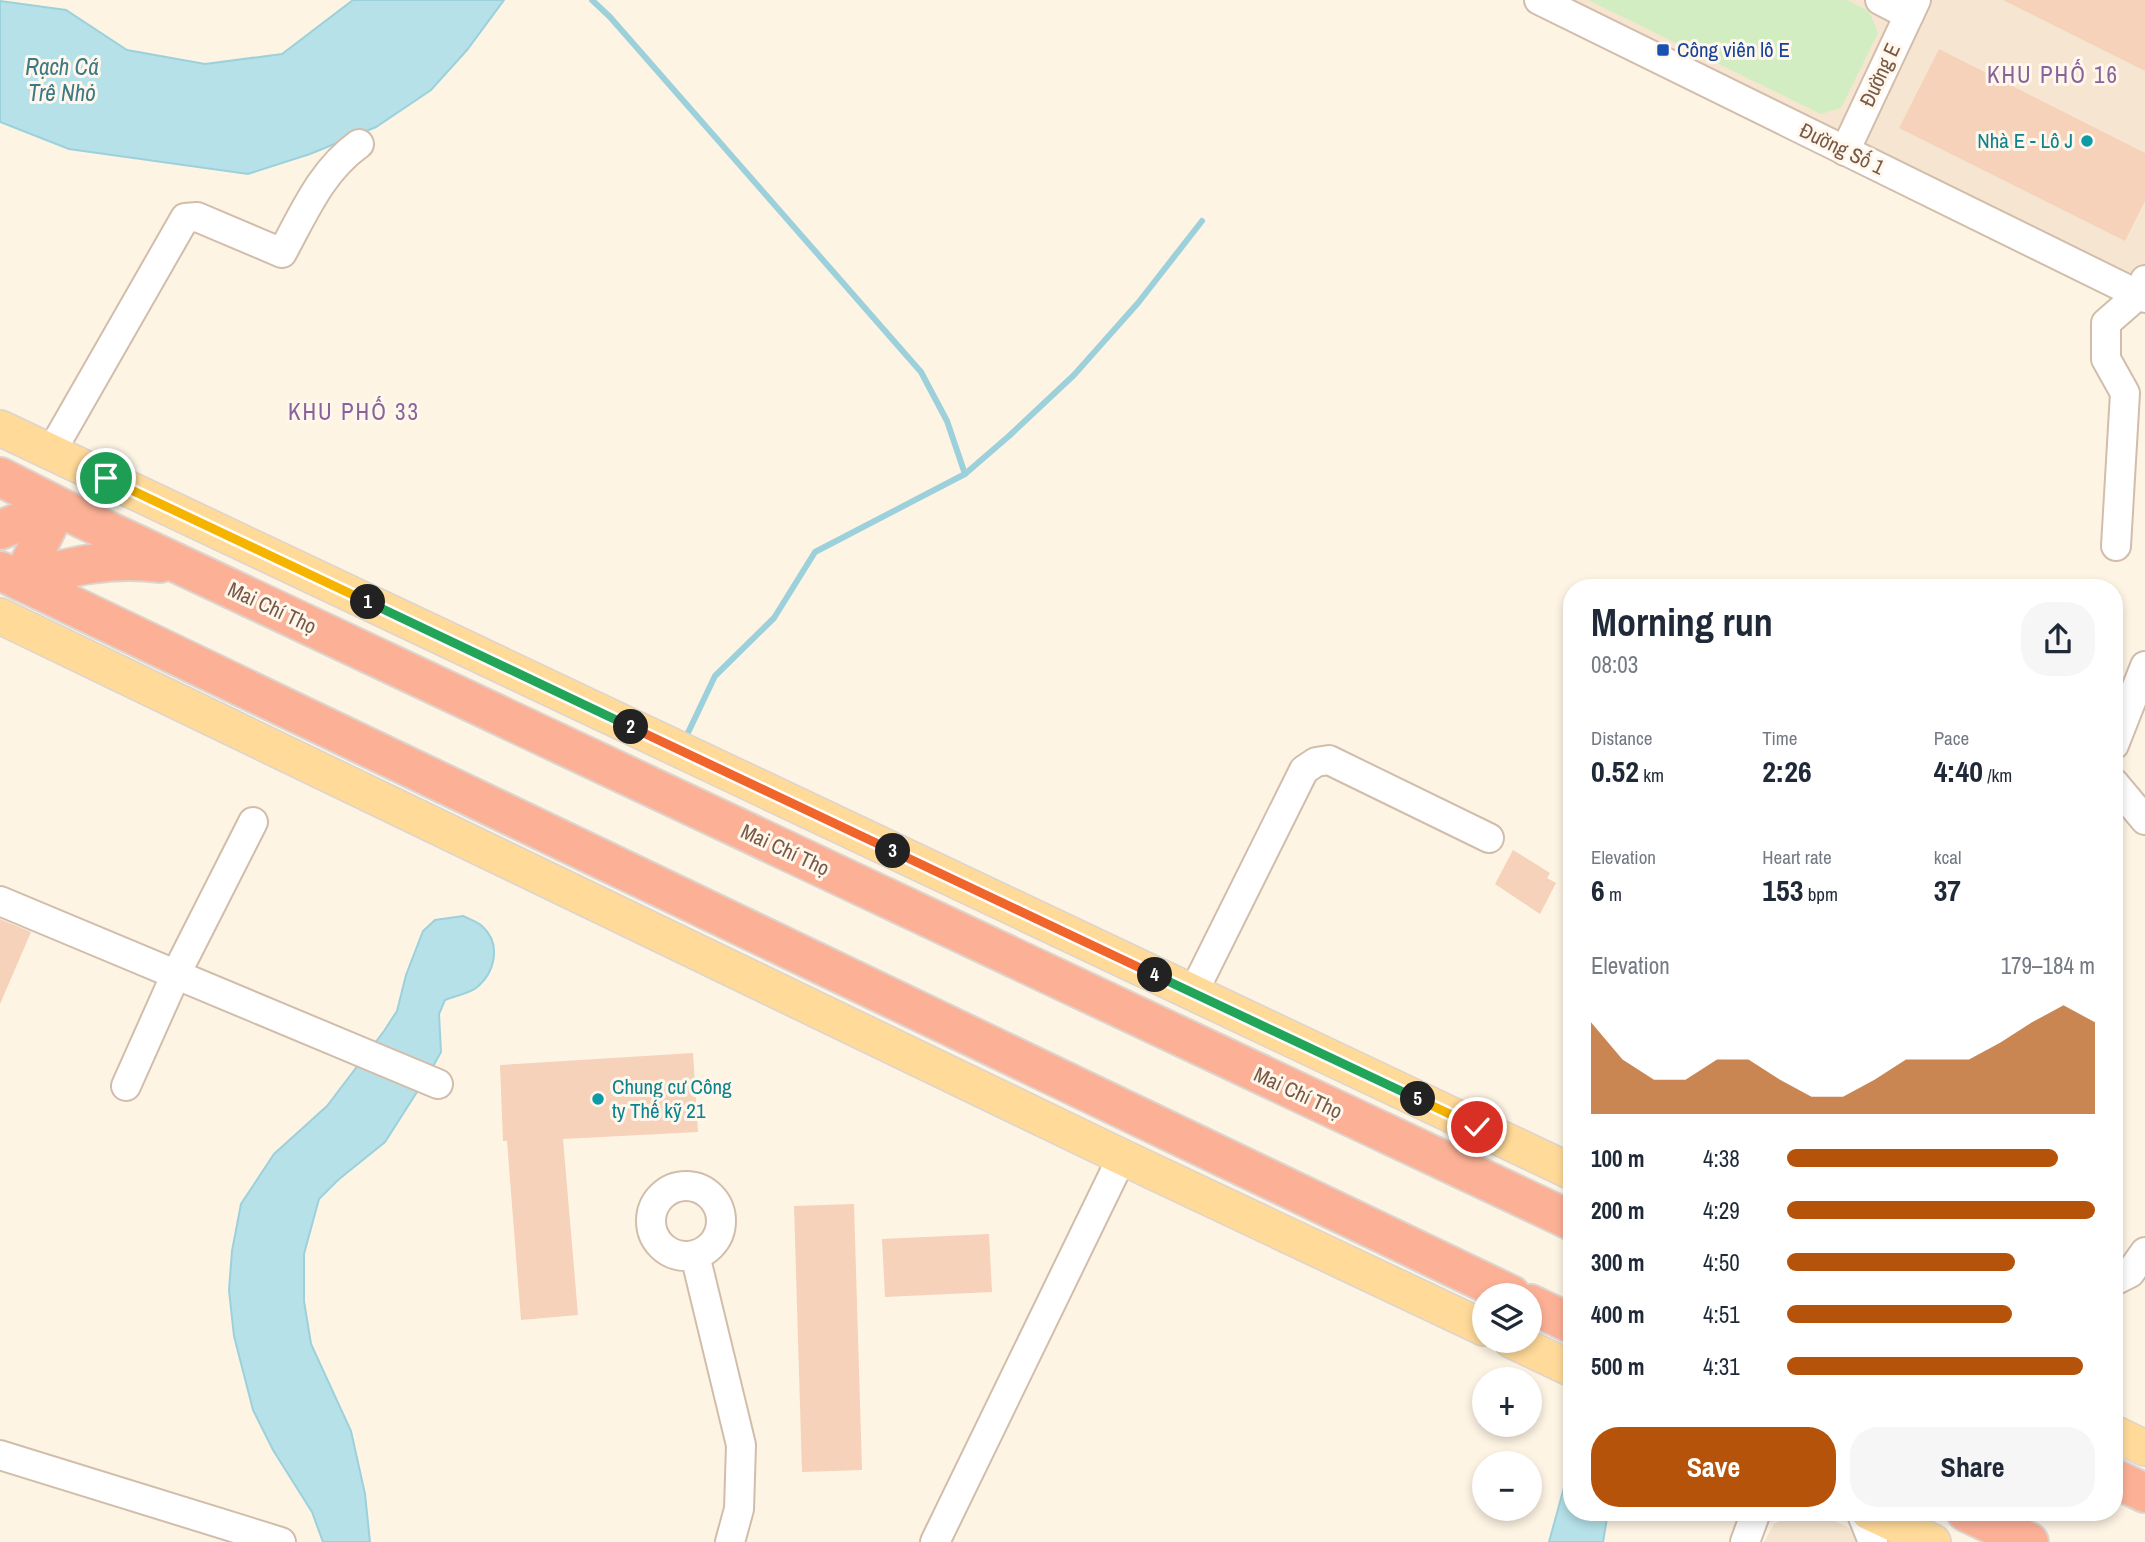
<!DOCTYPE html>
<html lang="en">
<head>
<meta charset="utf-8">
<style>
	:root { --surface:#fff; --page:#f6f6f7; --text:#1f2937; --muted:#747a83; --accent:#b45309 }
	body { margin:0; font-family:"Archivo Narrow",sans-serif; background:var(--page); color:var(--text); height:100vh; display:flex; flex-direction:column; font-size:26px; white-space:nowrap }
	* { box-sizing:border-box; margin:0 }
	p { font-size:23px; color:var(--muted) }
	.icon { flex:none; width:38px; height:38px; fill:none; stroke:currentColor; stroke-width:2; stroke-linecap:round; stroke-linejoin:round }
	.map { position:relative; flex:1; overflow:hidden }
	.drawer { position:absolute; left:1563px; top:579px; width:560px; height:942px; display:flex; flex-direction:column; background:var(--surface); border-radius:28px; box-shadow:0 4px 10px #0003 }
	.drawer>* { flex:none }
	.fabs { position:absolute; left:1472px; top:1283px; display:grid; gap:14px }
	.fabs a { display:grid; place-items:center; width:70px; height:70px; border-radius:50%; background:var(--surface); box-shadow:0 4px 10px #0003; font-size:35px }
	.pin { position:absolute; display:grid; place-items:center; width:60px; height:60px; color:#fff; margin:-30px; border:4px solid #fff; border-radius:50%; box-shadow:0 2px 7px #0007 }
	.km { position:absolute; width:35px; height:35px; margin:-18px; border-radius:50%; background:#222; color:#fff; font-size:19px; line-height:35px; text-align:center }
	.round { display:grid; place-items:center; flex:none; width:74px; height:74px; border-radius:28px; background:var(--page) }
	.head { display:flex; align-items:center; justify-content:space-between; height:119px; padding:0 28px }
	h1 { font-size:38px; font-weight:700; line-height:52px }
	.figures { display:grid; grid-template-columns:repeat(3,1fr); gap:10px; height:119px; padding:7px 28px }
	.figures div { display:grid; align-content:center }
	.figures b { font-size:30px; font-weight:700 }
	.figures small { font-size:19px; font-weight:400 }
	.figures p { font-size:19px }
	.chart { height:196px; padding:14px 28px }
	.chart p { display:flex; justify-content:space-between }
	.chart svg { width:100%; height:126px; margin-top:7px; fill:var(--accent); opacity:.7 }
	.action { display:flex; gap:14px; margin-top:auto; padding:14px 28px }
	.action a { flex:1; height:80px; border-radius:28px; background:var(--accent); color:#fff; font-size:28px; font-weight:700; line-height:80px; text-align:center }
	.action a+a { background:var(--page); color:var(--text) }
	ul { padding:0 28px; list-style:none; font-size:23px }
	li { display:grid; grid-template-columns:112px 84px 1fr; align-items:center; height:52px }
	li i { height:18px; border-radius:9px; background:var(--accent) }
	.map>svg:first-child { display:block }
	.residential { fill:#f6e6d1 }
	.green { fill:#d2edc1 }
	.water { fill:#b6e1e9; stroke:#9cd1dc; stroke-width:2 }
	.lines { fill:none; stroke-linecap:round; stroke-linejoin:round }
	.stream { stroke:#9cd1dc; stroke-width:6 }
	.building { fill:#f5d2b9 }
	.minor-casing { stroke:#d2bdab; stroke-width:32 }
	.major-casing { stroke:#dcd4cf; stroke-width:38 }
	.highway-casing { stroke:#dcd4cf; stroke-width:42 }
	.minor { stroke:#fff; stroke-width:28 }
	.major { stroke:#ffda99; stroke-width:35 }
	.highway { stroke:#fcb196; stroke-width:38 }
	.split-1-casing { stroke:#fff; stroke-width:14 }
	.split-2-casing { stroke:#fff; stroke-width:14 }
	.split-3-casing { stroke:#fff; stroke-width:14 }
	.split-4-casing { stroke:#fff; stroke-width:14 }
	.split-5-casing { stroke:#fff; stroke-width:14 }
	.split-6-casing { stroke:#fff; stroke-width:14 }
	.split-1 { stroke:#f5b400; stroke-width:9 }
	.split-2 { stroke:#22a559; stroke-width:9 }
	.split-3 { stroke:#f0652b; stroke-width:9 }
	.split-4 { stroke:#f0652b; stroke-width:9 }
	.split-5 { stroke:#22a559; stroke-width:9 }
	.split-6 { stroke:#f5b400; stroke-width:9 }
	.transit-dot { fill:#1a4fb4; stroke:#fff7eb; stroke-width:2.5 }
	.culture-dot { fill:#0f9aa8; stroke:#fff7eb; stroke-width:2.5 }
	.labels { text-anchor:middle; stroke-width:6; stroke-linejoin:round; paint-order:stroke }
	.transit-label { font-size:21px; fill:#164399; stroke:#fff7eb; text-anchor:start }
	.street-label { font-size:21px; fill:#785947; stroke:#fff7eb }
	.culture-label { font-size:21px; fill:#0d838f; stroke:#fff7eb; text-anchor:end }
	.water-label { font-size:23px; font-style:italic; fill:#3c7986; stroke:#fff7eb }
	.neighbourhood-label { font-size:23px; letter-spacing:2px; fill:#89629c; stroke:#fff7eb }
</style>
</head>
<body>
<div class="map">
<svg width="2145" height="1542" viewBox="0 0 2145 1542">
	<rect width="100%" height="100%" fill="#fef4e4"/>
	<g class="residential">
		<polygon points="1567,0 2145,0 2145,285"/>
		<polygon points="1804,1512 1825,1516 1878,1542 1764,1542 1774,1524 1788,1516"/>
	</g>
	<polygon class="green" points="1588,0 1847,0 1869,11 1878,33 1841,108 1821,114"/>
	<g class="water">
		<polygon points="353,0 504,0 467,50 431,90 376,127 310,154 248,174 69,149 0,122 0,1 66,10 127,50 205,64 282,54"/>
		<path d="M463 916C469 919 478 922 482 926 502 944 495 973 476 988 468 994 454 996 445 1000L439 1014 441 1052 431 1070 385 1142 338 1180 319 1199 304 1254V1301L311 1344 351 1431 365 1494 370 1542H323L312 1512 273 1450 253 1410 234 1336 229 1290 232 1251 241 1204 274 1154 327 1106 384 1031 397 1011 406 975 423 931 435 920Z"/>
		<polygon points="1571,1462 1572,1512 1608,1512 1603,1542 1549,1542"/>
	</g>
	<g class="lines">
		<g class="stream">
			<polyline points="592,0 610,17 921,372 947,421 965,474"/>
			<polyline points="685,739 715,676 774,618 815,552 965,474 1009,436 1074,375 1138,303 1202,221"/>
		</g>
	</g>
	<g class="building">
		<polygon points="2003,0 2145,0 2145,71"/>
		<polygon points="1939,49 2145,153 2145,201 2125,241 1899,128"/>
		<polygon points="1513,850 1550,873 1547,878 1556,883 1540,914 1495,884"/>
		<polygon points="0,919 31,932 0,1004"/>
		<polygon points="693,1053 698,1132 563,1139 578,1315 521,1320 507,1141 503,1141 500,1065"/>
		<polygon points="854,1204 862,1470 802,1472 794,1206"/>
		<polygon points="989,1234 992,1292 885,1297 882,1239"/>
	</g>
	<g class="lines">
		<g class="minor-casing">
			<g id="minor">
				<polyline points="1539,0 2145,298"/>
				<polyline points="1880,0 1909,15"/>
				<polyline points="1845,151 1916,0"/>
				<path d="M51 452 185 218 197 217 282 253C304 213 321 171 359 144"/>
				<polyline points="2116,546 2125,393 2106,359 2106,323 2138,295 2145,280"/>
				<polyline points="2114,745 2145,666"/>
				<polyline points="2114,783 2145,820"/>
				<polyline points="0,901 438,1084"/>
				<polyline points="1193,993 1304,770 1316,762 1329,760 1489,838"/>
				<polyline points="126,1086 176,974 253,822"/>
				<circle cx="686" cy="1221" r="35"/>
				<polyline points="695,1255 741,1445 739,1509 730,1542"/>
				<polyline points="2114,1281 2130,1273 2145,1252"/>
				<polyline points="0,1455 281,1542"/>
				<polyline points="1861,1512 1873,1542"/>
				<polyline points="935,1542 1122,1157"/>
				<polyline points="1745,1542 1756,1512"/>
			</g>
		</g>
		<g class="major-casing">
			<g id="major">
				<polyline points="0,428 1572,1172"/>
				<polyline points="0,616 1122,1157 1484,1328"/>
				<polyline points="1511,1340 1572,1369"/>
				<polyline points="2114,1433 2145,1448"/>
				<polyline points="1869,1512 1933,1542"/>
			</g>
		</g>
		<g class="highway-casing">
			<g id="highway">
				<polyline points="0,477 83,519 1572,1221"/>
				<polyline points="0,530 57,507"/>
				<polyline points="0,571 1511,1295"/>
				<path d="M21 581C68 567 110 556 160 563"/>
				<polyline points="21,581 57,507"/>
				<polyline points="1530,1304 1572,1324"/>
				<polyline points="2114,1478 2145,1493"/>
				<polyline points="1966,1512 2029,1542"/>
			</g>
		</g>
		<use href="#minor" class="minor"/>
		<use href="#major" class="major"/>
		<use href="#highway" class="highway"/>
	</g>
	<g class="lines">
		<g class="split-1-casing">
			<polyline id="split-1" points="106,478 368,602"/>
		</g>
		<g class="split-2-casing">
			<polyline id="split-2" points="368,602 631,727"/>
		</g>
		<g class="split-3-casing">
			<polyline id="split-3" points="631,727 893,851"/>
		</g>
		<g class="split-4-casing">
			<polyline id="split-4" points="893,851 1155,975"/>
		</g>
		<g class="split-5-casing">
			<polyline id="split-5" points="1155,975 1418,1099"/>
		</g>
		<g class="split-6-casing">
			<polyline id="split-6" points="1418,1099 1477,1127"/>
		</g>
		<use href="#split-1" class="split-1"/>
		<use href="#split-2" class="split-2"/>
		<use href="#split-3" class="split-3"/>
		<use href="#split-4" class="split-4"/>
		<use href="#split-5" class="split-5"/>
		<use href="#split-6" class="split-6"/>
	</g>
	<rect class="transit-dot" x="1656" y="43" width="14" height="14" rx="3.5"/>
	<g class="culture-dot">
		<circle cx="2087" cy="141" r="7"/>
		<circle cx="598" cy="1099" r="7"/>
	</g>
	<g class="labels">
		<g class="transit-label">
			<text x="1677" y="57">Công viên lô E</text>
		</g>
		<g class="street-label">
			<text transform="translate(1880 75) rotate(-65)" y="7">Đường E</text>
			<text transform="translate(1842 149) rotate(26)" y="7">Đường Số 1</text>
			<text transform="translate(272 608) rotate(25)" y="7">Mai Chí Thọ</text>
			<text transform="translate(785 850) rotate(25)" y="7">Mai Chí Thọ</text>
			<text transform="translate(1298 1093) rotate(25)" y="7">Mai Chí Thọ</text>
		</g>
		<g class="culture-label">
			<text x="2073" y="148">Nhà E - Lô J</text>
			<text x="612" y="1094" text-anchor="start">Chung cư Công<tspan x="612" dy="24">ty Thế kỹ 21</tspan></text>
		</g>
		<g class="water-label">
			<text x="62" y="75">Rạch Cá<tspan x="62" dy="26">Trê Nhỏ</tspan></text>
		</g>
		<g class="neighbourhood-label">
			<text x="2053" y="83">KHU PHỐ 16</text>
			<text x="354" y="420">KHU PHỐ 33</text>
		</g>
	</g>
</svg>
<div class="fabs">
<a><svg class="icon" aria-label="layers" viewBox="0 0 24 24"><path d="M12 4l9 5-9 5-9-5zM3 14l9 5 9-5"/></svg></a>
<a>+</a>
<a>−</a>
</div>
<div class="pin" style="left:106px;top:478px;background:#1e9e55"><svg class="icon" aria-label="arrive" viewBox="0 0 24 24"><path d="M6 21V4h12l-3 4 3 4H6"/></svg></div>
<div class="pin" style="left:1477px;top:1127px;background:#d93025"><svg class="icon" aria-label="check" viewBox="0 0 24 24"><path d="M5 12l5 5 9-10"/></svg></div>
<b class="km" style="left:368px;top:602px">1</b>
<b class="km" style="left:631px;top:727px">2</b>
<b class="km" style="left:893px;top:851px">3</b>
<b class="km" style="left:1155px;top:975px">4</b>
<b class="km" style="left:1418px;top:1099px">5</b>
<section class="drawer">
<div class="head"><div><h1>Morning run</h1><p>08:03</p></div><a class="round"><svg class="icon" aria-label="share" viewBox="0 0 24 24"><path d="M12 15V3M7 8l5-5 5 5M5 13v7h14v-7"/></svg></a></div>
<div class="figures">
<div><p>Distance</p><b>0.52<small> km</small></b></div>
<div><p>Time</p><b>2:26</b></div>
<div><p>Pace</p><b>4:40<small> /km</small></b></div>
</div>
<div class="figures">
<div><p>Elevation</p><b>6<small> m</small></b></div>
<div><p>Heart rate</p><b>153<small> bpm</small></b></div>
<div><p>kcal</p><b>37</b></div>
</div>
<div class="chart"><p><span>Elevation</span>179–184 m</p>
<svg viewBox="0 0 160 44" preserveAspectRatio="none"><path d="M0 44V12L10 25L20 32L30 32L40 25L50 25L60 32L70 38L80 38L90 32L100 25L110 25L120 25L130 19L140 12L150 6L160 12V44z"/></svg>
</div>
<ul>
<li><b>100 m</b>4:38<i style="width:88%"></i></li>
<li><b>200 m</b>4:29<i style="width:100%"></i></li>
<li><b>300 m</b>4:50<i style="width:74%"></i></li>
<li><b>400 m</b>4:51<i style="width:73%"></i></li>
<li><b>500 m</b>4:31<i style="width:96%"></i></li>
</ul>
<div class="action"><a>Save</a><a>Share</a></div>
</section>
</div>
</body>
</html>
